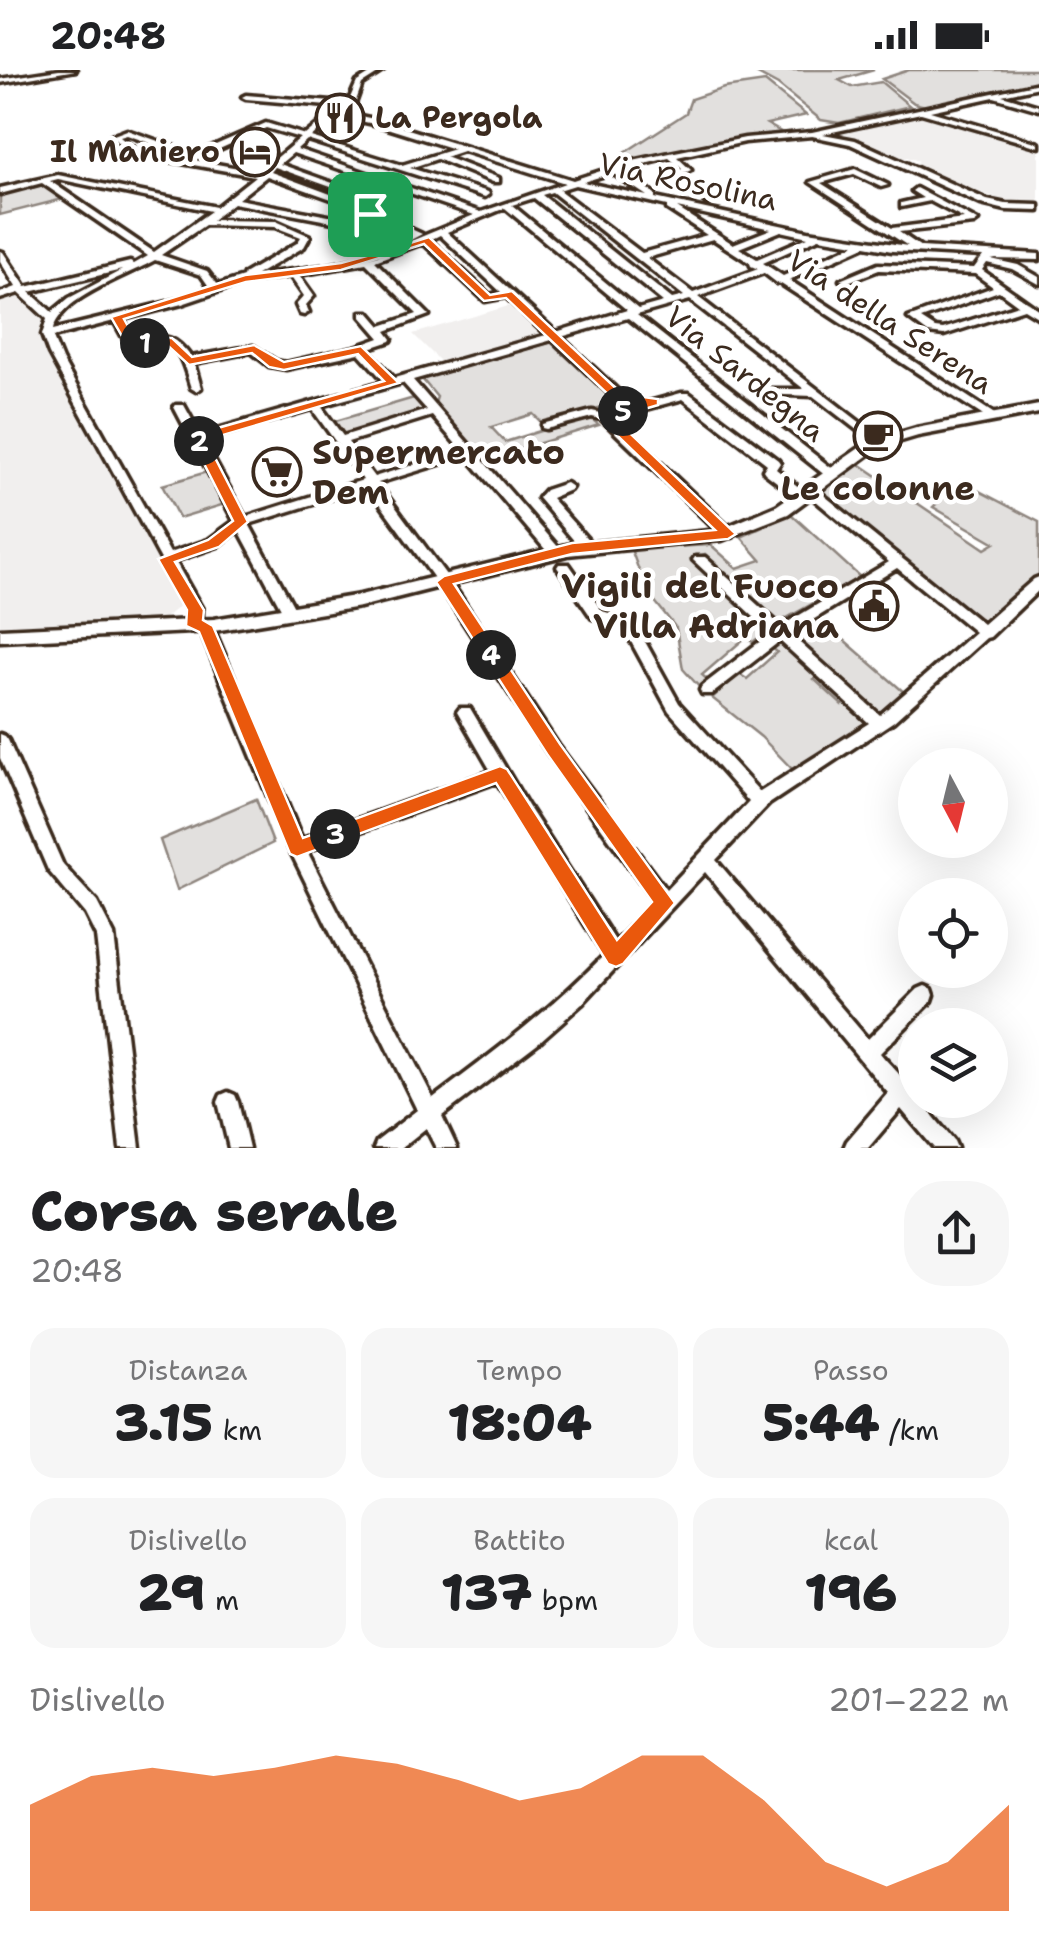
<!DOCTYPE html>
<html lang="it">
<head>
<meta charset="utf-8">
<style>
	:root { --surface:#fff; --page:#f6f6f6; --text:#202124; --muted:#757577; --accent:#ea580c }
	body { margin:0; font-family:"Shantell Sans",sans-serif; background:var(--page); color:var(--text); height:100vh; display:flex; flex-direction:column; font-size:38px; white-space:nowrap }
	* { box-sizing:border-box; margin:0 }
	p { font-size:32px; color:var(--muted) }
	.icon { flex:none; width:55px; height:55px; fill:none; stroke:currentColor; stroke-width:2; stroke-linecap:round; stroke-linejoin:round }
	.map { position:relative; height:1078px; overflow:hidden }
	.drawer { display:flex; flex-direction:column; background:var(--surface); flex:1 }
	.drawer>* { flex:none }
	.needle { width:65px; rotate:173deg }
	.fabs { position:absolute; left:898px; top:678px; display:grid; gap:20px }
	.fabs a { display:grid; place-items:center; width:110px; height:110px; border-radius:50%; background:var(--surface); box-shadow:0 10px 40px #0002; font-size:50px }
	.pin { position:absolute; display:grid; place-items:center; width:85px; height:85px; color:#fff; margin:-42px; border-radius:20px; box-shadow:0 5px 15px #0006 }
	.km { position:absolute; width:50px; height:50px; margin:-25px; border-radius:50%; background:#222; color:#fff; font-size:28px; line-height:50px; text-align:center }
	.round { display:grid; place-items:center; flex:none; width:105px; height:105px; border-radius:40px; background:var(--page) }
	.summary { display:flex; align-items:center; justify-content:space-between; height:170px; padding:0 30px }
	h1 { font-size:55px; font-weight:800; line-height:75px }
	.stats { display:grid; grid-template-columns:repeat(3,1fr); gap:15px; height:170px; padding:10px 30px }
	.stats div { display:grid; align-content:center; border-radius:25px; background:var(--page); text-align:center }
	.stats b { font-size:50px; font-weight:800 }
	.stats small { font-size:28px; font-weight:400 }
	.stats p { font-size:28px }
	.chart { height:280px; padding:20px 30px }
	.chart p { display:flex; justify-content:space-between }
	.chart svg { width:100%; height:180px; margin-top:10px; fill:var(--accent); opacity:.7 }
	.status { display:flex; justify-content:space-between; align-items:center; height:70px; padding:0 50px; background:var(--surface); direction:ltr }
	.status svg { height:28px; fill:currentColor }
	.map>svg:first-child { display:block }
	.built { fill:#f1efee }
	.green { fill:#e2e0de; stroke:#8e857e; stroke-width:2.5 }
	.lines { fill:none; stroke-linecap:round; stroke-linejoin:round }
	.minor-casing { stroke:#3b2a1e; stroke-width:7 }
	.major-casing { stroke:#3b2a1e; stroke-width:7 }
	.minor { fill:#fff; fill-rule:evenodd }
	.major { fill:#fff; fill-rule:evenodd }
	.route { fill:#ea580c; stroke:#fff; stroke-width:2.5; fill-rule:evenodd }
	.labels { text-anchor:middle; stroke-width:9; stroke-linejoin:round; paint-order:stroke }
	.far-poi-label { font-size:30px; font-weight:bold; fill:#3b2a1e; stroke:#fff; text-anchor:start }
	.far-street-label { font-size:30px; fill:#3b2a1e; stroke:#fff }
	.poi-label { font-size:35px; font-weight:bold; fill:#3b2a1e; stroke:#fff; text-anchor:start }
</style>
</head>
<body>
<div class="status"><b>20:48</b><svg viewBox="0 0 49 12"><path d="M0 12V9h3v3zM5 12V6h3v6zM10 12V3h3v9zM15 12V0h3v12zM26 1h20v11H26zM47 4h2v5h-2z"/></svg></div>
<div class="map">
<svg width="1039" height="1078" viewBox="0 0 1039 1078">
	<rect width="100%" height="100%" fill="#fff"/>
	<filter id="ink" filterUnits="userSpaceOnUse"><feTurbulence type="fractalNoise" baseFrequency=".01" numOctaves="2"/><feDisplacementMap in="SourceGraphic" scale="20" xChannelSelector="R" yChannelSelector="G"/><feConvolveMatrix kernelMatrix="1 2 1 2 8 2 1 2 1" color-interpolation-filters="sRGB"/></filter>
	<g filter="url(#ink)">
		<g class="built">
			<polygon points="916,42 1039,76 1039,137 1023,137 976,121 969,124 911,96 919,91 907,87 899,91 865,74 825,64"/>
			<polygon points="15,222 21,223 44,247 39,263 51,288 176,516 183,533 161,551 0,558 0,227"/>
			<polygon points="512,235 542,264 441,292 413,264"/>
		</g>
		<g class="green">
			<polygon points="750,0 874,0 839,10 852,17 881,12 910,36 839,53 821,50 778,15"/>
			<polygon points="909,0 1039,0 1039,13 925,36 914,33 882,9"/>
			<polygon points="765,12 806,45 767,54 786,65 729,72 633,92 621,85 686,43 691,29 724,18"/>
			<polygon points="43,114 63,129 0,145 0,123"/>
			<path d="M552 272 611 328 606 337C583 339 567 349 544 355L533 344 491 357 505 372 588 346 599 355 514 381 510 378 479 387 434 336 437 327 422 309Z"/>
			<polygon points="414,328 426,342 343,367 332,352"/>
			<polygon points="858,393 985,479 995,473 933,437 960,411 1039,452 1039,505 985,556 821,421"/>
			<polygon points="207,402 225,434 179,448 162,415"/>
			<polygon points="791,444 860,507 776,554 738,513 733,515 712,495 715,493 705,484 691,489 767,561 753,572 745,568 702,605 709,611 701,619 683,599 676,558 646,520 631,479 711,475 737,498 761,490 741,467"/>
			<polygon points="819,548 905,623 878,644 790,565"/>
			<polygon points="779,570 818,606 814,609 842,635 845,634 867,654 795,702 761,667 712,628 739,604 747,609 777,582 771,577"/>
			<polygon points="256,729 273,773 177,820 160,770"/>
		</g>
		<g class="lines">
			<g class="minor-casing">
				<g id="minor">
					<polygon points="59,0 76,0 0,13 0,9"/>
					<path d="M376 0H384L362 14 356 31 341 42 379 50 573 110 628 92 670 83 745 68 812 62 1039 13V17L1002 25 1039 36V40L994 27 930 41 1039 73V77L921 43 823 64 855 70 987 130 1006 134 1039 135V141L1006 140 981 134 850 74 812 66 745 72 677 87 691 100 679 106 710 128V132L707 133 670 108V104L682 99 669 88 620 100 655 124V128L808 161 908 176 810 112 855 99 888 115 881 117 854 104 821 113 892 158 964 149 930 131 901 137V133L923 128 912 121 916 118 978 151 974 154 899 162 921 177 1039 184V190L991 189 1018 195 1039 207V214L1012 199 987 193 982 200 1039 240V248L1024 239 944 265 928 263 908 248 993 217 975 204 879 200 848 212 840 210 878 194 974 198 983 186 892 181 865 176 789 210 996 345V349H988L781 214 777 213 764 203 698 227 883 370V374H875L813 326 758 324 757 322 762 319H804L690 230 637 245 834 400 836 403 834 406H826L628 248 561 267 623 325V329H615L552 270 413 310 560 479 562 482 560 485H550L466 386 378 413 449 509 558 675 666 820 749 732 669 641 623 557 592 548 557 497 559 494H569L602 541 633 550 679 633 760 722 869 653 780 571 712 624H702L700 620 702 616 771 563 693 490 695 487H705L781 556 889 492 809 425 807 429H799L765 403 763 400 767 394 683 329 613 348 733 461 734 464 733 467H723L601 349 592 347 546 359 542 358V354L592 341 605 344 681 323H689L778 390 780 393 776 399 805 422 807 418H815L983 554 1034 509 1039 507V520L990 567 986 568 894 651 769 734 716 790 868 969 918 919 925 916 932 919 934 925 932 931 880 983C892 998 911 1013 915 1030H920L954 1071 957 1078H934L901 1039 868 1078H844L847 1071 888 1023 705 802 582 934 539 972 442 1046 457 1078H436L426 1058 401 1078H374L377 1071 417 1040 289 778 200 560 190 559 188 539 49 284 42 265 47 249 19 223 0 229V223L16 217 0 191V181L3 182 26 217 130 192 134 194 148 186 42 113 0 124V118L58 105 216 137 255 106 131 84 111 66 127 60 195 84 266 53 305 65 339 37 246 29 242 27 246 25 344 33 350 28 357 12ZM337 46 374 54 454 79 402 95 311 67ZM266 58 300 68 260 102 195 90ZM127 65 189 87 136 80 120 67ZM307 70 485 127 489 124 488 122 410 98 437 89 493 112H499V108L445 87 463 81 565 113 481 142 297 79ZM293 83 474 145 377 185 329 195 256 205 304 177 310 166 276 151 212 150 233 133 333 152 385 172 388 171V167L343 150 360 142 411 164 401 170 405 173 422 164 360 136 334 147 238 129 267 106 337 131 344 129 271 102 275 97 370 131 377 129 280 94ZM612 103 647 126 583 112ZM58 109 211 141 154 182 50 111ZM575 115 667 136V139L707 165 642 183 559 120ZM552 122 684 226 672 229 542 125ZM534 128 663 232 638 239 512 135ZM505 138 627 240 556 262 447 162ZM677 138 771 159 733 174ZM205 155 275 157 301 167 297 173 244 204 243 207 218 215 207 201 161 185ZM781 161 808 167 757 189 739 178ZM440 165 501 222 490 225 430 170ZM819 168 855 174 783 206 763 193ZM713 169 750 193 751 196 758 199 693 223 647 188ZM423 173 485 231 506 227 546 265 394 308 367 279 391 271 392 269 386 261 429 245 375 191ZM155 190 201 205 210 218 176 230 53 260C61 227 127 206 155 190ZM366 193 417 244 381 256 369 242H361V246L380 268 355 277 286 293 276 291 253 276 191 287C172 261 163 267 133 268L123 249 182 234 247 212 290 206 304 226 296 235 300 244 304 245 309 242 306 235 314 226 299 205ZM122 200 69 228 52 242 30 222ZM999 221 1018 235 943 259 935 258 921 249ZM114 251 126 273C175 278 175 263 191 318L196 321 201 318 194 293 251 282 269 296 286 299 359 283 384 311 200 364 184 335H176L174 337 234 451 208 470 170 483 62 290 53 268V267ZM403 313 427 340 343 366 321 336ZM312 339 363 410 245 447 203 370ZM432 346 461 380 374 407 348 372ZM368 417 439 515 548 683 654 832 616 872 528 736 470 638H460L457 642 491 701 302 769 212 555 210 552 202 551V539L175 491 218 476 239 460 285 546H295L297 543 249 454ZM897 498 975 562 880 645 790 564ZM497 712 604 885C552 939 493 983 433 1028L307 781Z"/>
					<polygon points="566,413 572,417 570,420 551,428 592,474 593,477 592,480 582,480 538,428 545,420"/>
					<polygon points="0,664 5,666 8,670 63,795 97,832 114,865 140,1078 120,1078 96,866 85,844 48,800 0,688"/>
					<polygon points="228,1022 235,1025 238,1032 249,1078 229,1078 218,1032 221,1025"/>
				</g>
			</g>
			<g class="major-casing">
				<polygon id="major" points="1039,335 1039,343 918,366 878,378 788,444 722,470 567,485 360,537 214,561 0,571 0,559 214,549 360,525 567,475 719,460 776,436 868,372 916,358"/>
			</g>
			<use href="#minor" class="minor"/>
			<use href="#major" class="major"/>
		</g>
	</g>
	<path class="route" d="M360 136 413 158V162L399 168 401 176 429 167 490 225 512 221 622 324 658 329V335L614 348 736 464 728 469 572 484 454 514 560 674 675 833 623 894 616 897 608 894 496 713 297 787 290 784 199 562 186 556 187 540 158 489 208 470 233 451 191 368 193 365 384 311 358 284 284 300 269 297 252 283 189 295 166 274 126 273 111 247 245 205 341 193 389 180 378 176 379 170 330 150ZM360 143 400 160 386 166 344 150ZM424 174 484 231 506 228 614 330 635 333 598 347 715 460 572 473 444 506 436 512 547 684 652 832 617 870 507 699 500 696 303 768 213 556 203 550 204 540 175 492 219 477 248 452 206 370 399 313 361 276 284 292 254 275 192 287 172 268 134 267 124 249 246 212 341 200Z"/>
	<defs>
		<g id="restaurant-ring" transform="scale(2.5)"><circle r="9.5" fill="#fff" stroke="#3b2a1e" stroke-width="1.5"/><path d="M-5-6h1v4h1v-4h1v4h1v-4h1v5L-1.5 .5V6h-2V.5L-5-1ZM5-6V6H3V1.5H1.5Q1.5-4 5-6Z" fill="#3b2a1e"/></g>
		<g id="hotel-ring" transform="scale(2.5)"><circle r="9.5" fill="#fff" stroke="#3b2a1e" stroke-width="1.5"/><path d="M-6-4.5h1.5V1H6V5H4.5V3h-9V5H-6ZM-4 0a1.8 1.8 0 1 1 3.6 0ZM.5 0V-2.5h3Q6-2.5 6 0Z" fill="#3b2a1e"/></g>
		<g id="cafe-ring" transform="scale(2.5)"><circle r="9.5" fill="#fff" stroke="#3b2a1e" stroke-width="1.5"/><path d="M-5.5-4.5H6V0H3Q3 3.5 0 3.5H-2.5Q-5.5 3.5-5.5 0ZM3-3.2v2h1.7v-2ZM-6 4.5H4V6H-6Z" fill="#3b2a1e"/></g>
		<g id="supermarket-ring" transform="scale(2.5)"><circle r="9.5" fill="#fff" stroke="#3b2a1e" stroke-width="1.5"/><path d="M-6-5.5h2.5l.6 2H6L4.5 2H-2.5L-4.4-4H-6ZM-1.5 3.2a1.3 1.3 0 1 0 .1 0ZM3 3.2a1.3 1.3 0 1 0 .1 0Z" fill="#3b2a1e"/></g>
		<g id="civic-ring" transform="scale(2.5)"><circle r="9.5" fill="#fff" stroke="#3b2a1e" stroke-width="1.5"/><path d="M-.6-6.5H3V-4.5H.6V-3L4-1V1h2V6H-6V1h2V-1L-.6-3ZM-1.2 2.5V6h2.4V2.5Z" fill="#3b2a1e"/></g>
	</defs>
	<g fill-rule="evenodd">
		<use href="#restaurant-ring" x="340" y="48"/>
		<use href="#hotel-ring" x="255" y="82"/>
		<use href="#cafe-ring" x="878" y="366"/>
		<use href="#supermarket-ring" x="277" y="402"/>
		<use href="#civic-ring" x="874" y="536"/>
	</g>
	<g class="labels">
		<g class="far-poi-label">
			<text x="375" y="58">La Pergola</text>
			<text x="220" y="92" text-anchor="end">Il Maniero</text>
		</g>
		<g class="far-street-label">
			<text transform="translate(688 112) rotate(12)" y="10">Via Rosolina</text>
			<text transform="translate(890 252) rotate(33)" y="10">Via della Serena</text>
			<text transform="translate(745 304) rotate(39)" y="10">Via Sardegna</text>
		</g>
		<g class="poi-label">
			<text x="312" y="394">Supermercato<tspan x="312" dy="40">Dem</tspan></text>
			<text x="878" y="430" text-anchor="middle">Le colonne</text>
			<text x="839" y="528" text-anchor="end">Vigili del Fuoco<tspan x="839" dy="40">Villa Adriana</tspan></text>
		</g>
	</g>
</svg>
<div class="fabs">
<a><svg class="needle" viewBox="-14 -14 28 28"><path d="M0-13l5 13h-10z" fill="#e53935"/><path d="M0 13l5-13h-10z" fill="#757577"/></svg></a>
<a><svg class="icon" aria-label="locate" viewBox="0 0 24 24"><circle cx="12" cy="12" r="6"/><path d="M12 2v4M12 18v4M2 12h4M18 12h4"/></svg></a>
<a><svg class="icon" aria-label="layers" viewBox="0 0 24 24"><path d="M12 4l9 5-9 5-9-5zM3 14l9 5 9-5"/></svg></a>
</div>
<div class="pin" style="left:370px;top:144px;background:#1e9e55"><svg class="icon" aria-label="arrive" viewBox="0 0 24 24"><path d="M6 21V4h12l-3 4 3 4H6"/></svg></div>
<b class="km" style="left:145px;top:273px">1</b>
<b class="km" style="left:199px;top:371px">2</b>
<b class="km" style="left:335px;top:764px">3</b>
<b class="km" style="left:491px;top:585px">4</b>
<b class="km" style="left:623px;top:341px">5</b>
</div>
<section class="drawer">
<div class="summary"><div><h1>Corsa serale</h1><p>20:48</p></div><a class="round"><svg class="icon" aria-label="share" viewBox="0 0 24 24"><path d="M12 15V3M7 8l5-5 5 5M5 13v7h14v-7"/></svg></a></div>
<div class="stats">
<div><p>Distanza</p><b>3.15<small> km</small></b></div>
<div><p>Tempo</p><b>18:04</b></div>
<div><p>Passo</p><b>5:44<small> /km</small></b></div>
</div>
<div class="stats">
<div><p>Dislivello</p><b>29<small> m</small></b></div>
<div><p>Battito</p><b>137<small> bpm</small></b></div>
<div><p>kcal</p><b>196</b></div>
</div>
<div class="chart"><p><span>Dislivello</span>201–222 m</p>
<svg viewBox="0 0 160 44" preserveAspectRatio="none"><path d="M0 44V18L10 11L20 9L30 11L40 9L50 6L60 8L70 12L80 17L90 14L100 6L110 6L120 17L130 32L140 38L150 32L160 18V44z"/></svg>
</div>
</section>
</body>
</html>
